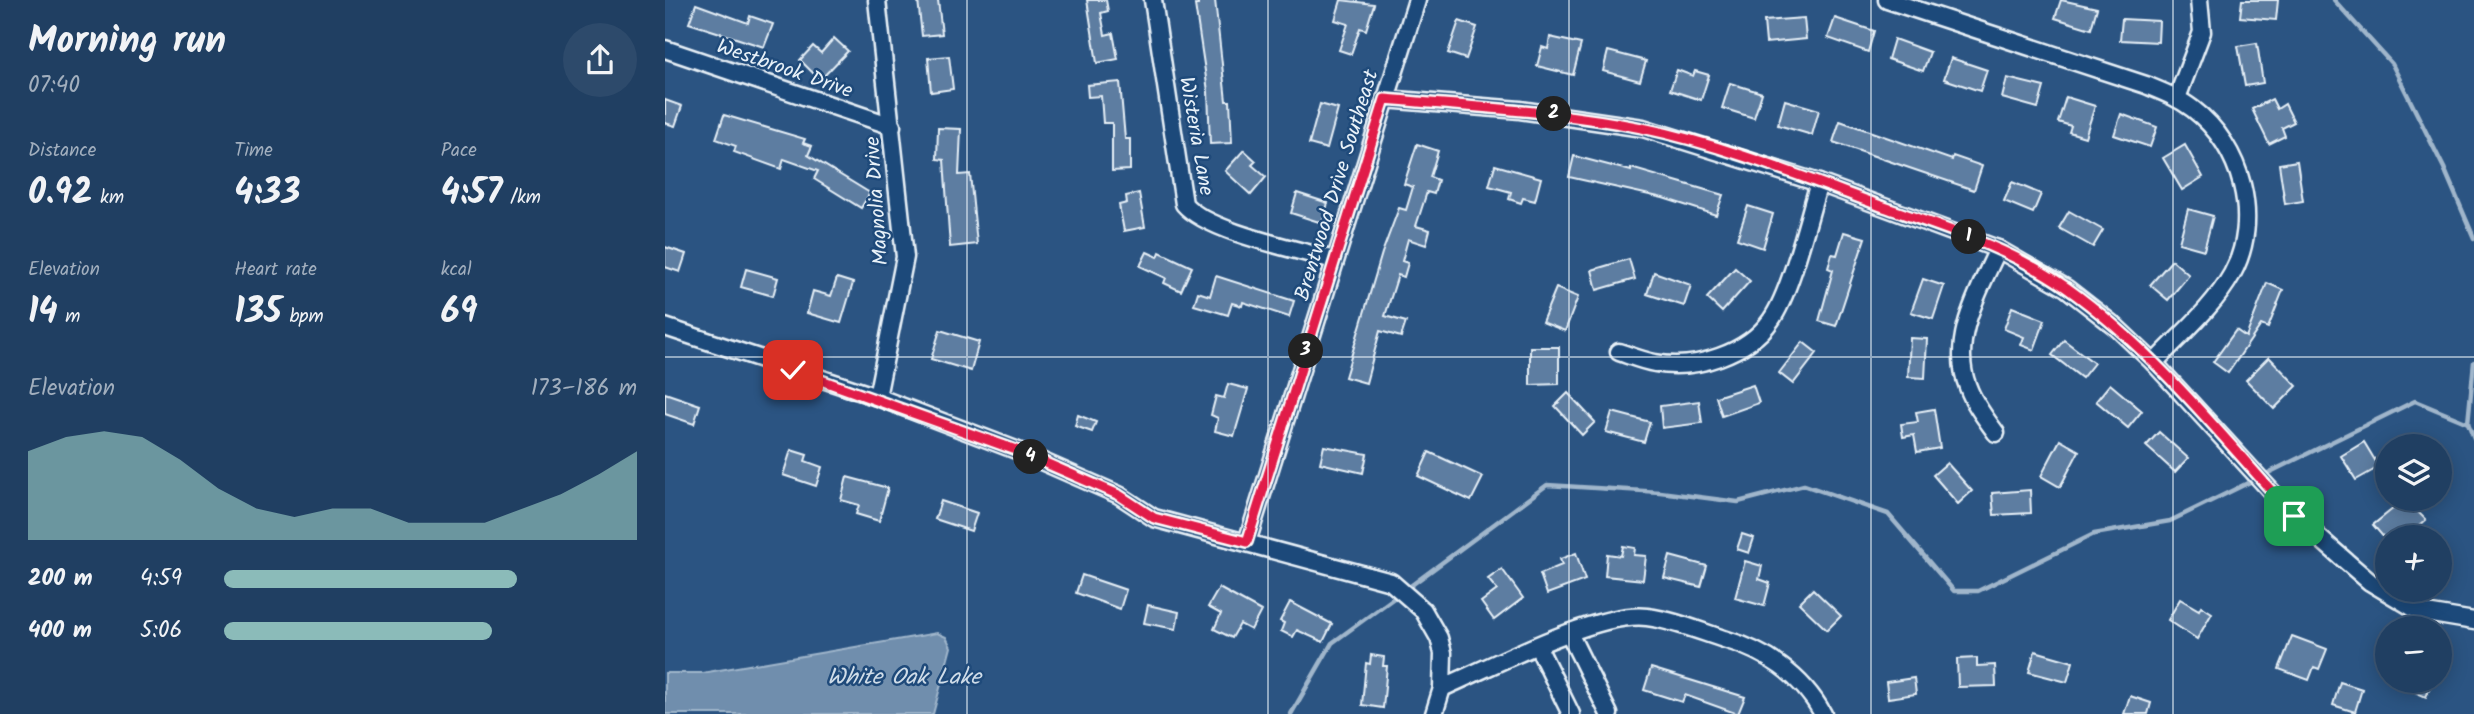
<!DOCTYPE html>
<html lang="en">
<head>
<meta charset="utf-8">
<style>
	:root { --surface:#203f62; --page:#2d4a6b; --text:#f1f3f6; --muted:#a2afbe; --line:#3d5877; --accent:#8bbbb9 }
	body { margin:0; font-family:Kalam,sans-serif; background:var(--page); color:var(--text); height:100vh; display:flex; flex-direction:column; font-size:26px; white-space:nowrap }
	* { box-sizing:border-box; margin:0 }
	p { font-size:23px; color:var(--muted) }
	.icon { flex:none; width:38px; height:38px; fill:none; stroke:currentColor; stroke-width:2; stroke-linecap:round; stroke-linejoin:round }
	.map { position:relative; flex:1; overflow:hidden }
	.details { display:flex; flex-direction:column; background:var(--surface); width:665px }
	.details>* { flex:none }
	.controls { position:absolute; left:1710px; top:434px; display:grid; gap:14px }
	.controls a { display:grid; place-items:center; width:77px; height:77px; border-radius:50%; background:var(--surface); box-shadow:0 4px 18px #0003,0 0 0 2px var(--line); font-size:35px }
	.pin { position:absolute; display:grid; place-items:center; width:60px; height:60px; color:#fff; margin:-30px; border-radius:14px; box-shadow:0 4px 10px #0006 }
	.km { position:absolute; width:35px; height:35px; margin:-18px; border-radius:50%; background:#222; color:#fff; font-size:19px; line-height:35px; text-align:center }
	.round { display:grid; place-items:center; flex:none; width:74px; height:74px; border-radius:37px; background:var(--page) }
	.head { display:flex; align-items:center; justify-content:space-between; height:119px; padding:0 28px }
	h1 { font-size:38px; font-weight:700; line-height:52px }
	.stats { display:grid; grid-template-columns:repeat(3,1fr); gap:10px; height:119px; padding:7px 28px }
	.stats div { display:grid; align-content:center }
	.stats b { font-size:35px; font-weight:700 }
	.stats small { font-size:19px; font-weight:400 }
	.stats p { font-size:19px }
	.chart { height:196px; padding:14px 28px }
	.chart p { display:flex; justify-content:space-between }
	.chart svg { width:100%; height:126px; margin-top:7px; fill:var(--accent); opacity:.7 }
	ul { padding:0 28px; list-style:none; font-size:23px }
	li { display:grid; grid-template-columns:112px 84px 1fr; align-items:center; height:52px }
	li i { height:18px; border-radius:9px; background:var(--accent) }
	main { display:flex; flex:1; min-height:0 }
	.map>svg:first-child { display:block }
	.water { fill:#708ead; stroke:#a0b6cb; stroke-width:2 }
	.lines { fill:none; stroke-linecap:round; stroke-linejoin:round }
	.stream { stroke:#a0b6cb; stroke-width:4.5 }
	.building { fill:#5d7da1; stroke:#e8f1f8; stroke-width:2 }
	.minor-casing { stroke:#e8f1f8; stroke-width:21 }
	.minor { stroke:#1f4a7a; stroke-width:16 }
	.route-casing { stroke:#fff; stroke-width:14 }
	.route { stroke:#e11d48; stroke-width:9 }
	.grid { fill:none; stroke:#e8f1f8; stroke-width:2; stroke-opacity:0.55 }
	.labels { text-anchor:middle; stroke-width:5; stroke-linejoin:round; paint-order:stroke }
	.street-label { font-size:21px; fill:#e8f1f8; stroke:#1f4a7a }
	.water-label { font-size:23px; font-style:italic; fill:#d0dde9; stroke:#1f4a7a }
</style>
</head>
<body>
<main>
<section class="details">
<div class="head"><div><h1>Morning run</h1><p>07:40</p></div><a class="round"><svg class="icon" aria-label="share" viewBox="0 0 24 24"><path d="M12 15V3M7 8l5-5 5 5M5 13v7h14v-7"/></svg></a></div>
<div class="stats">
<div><p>Distance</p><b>0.92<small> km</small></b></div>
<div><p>Time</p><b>4:33</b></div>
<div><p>Pace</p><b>4:57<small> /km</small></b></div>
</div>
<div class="stats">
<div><p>Elevation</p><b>14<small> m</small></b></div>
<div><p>Heart rate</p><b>135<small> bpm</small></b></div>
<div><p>kcal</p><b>69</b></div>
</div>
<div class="chart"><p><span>Elevation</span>173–186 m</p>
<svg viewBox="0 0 160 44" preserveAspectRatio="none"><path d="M0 44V13L10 8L20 6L30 8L40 16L50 26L60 33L70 36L80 33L90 33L100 38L110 38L120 38L130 33L140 28L150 21L160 13V44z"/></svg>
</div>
<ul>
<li><b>200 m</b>4:59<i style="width:71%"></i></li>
<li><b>400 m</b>5:06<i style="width:65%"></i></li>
</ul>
</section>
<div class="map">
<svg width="1809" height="714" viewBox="0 0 1809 714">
	<rect width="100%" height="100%" fill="#2b5482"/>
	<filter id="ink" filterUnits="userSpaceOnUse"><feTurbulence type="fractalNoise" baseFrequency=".0143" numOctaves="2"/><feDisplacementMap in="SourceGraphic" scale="14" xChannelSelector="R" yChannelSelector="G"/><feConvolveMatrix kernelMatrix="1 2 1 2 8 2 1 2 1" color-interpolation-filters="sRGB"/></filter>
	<g filter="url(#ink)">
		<polygon class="water" points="272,633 281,637 286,647 268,714 0,714 0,673 37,673"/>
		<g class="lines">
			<g class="stream">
				<polyline points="1669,0 1727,64 1779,168 1809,238"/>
				<polyline points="1809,362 1803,423 1809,438"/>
				<polyline points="1597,476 1750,401 1803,423"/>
				<polyline points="740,590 882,485 995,492 1073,502 1139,485 1223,514 1289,591 1313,591 1429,534 1505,521 1589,480"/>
				<polyline points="626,714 667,643 733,595"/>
			</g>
		</g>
		<g class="building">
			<polygon points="253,0 273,0 277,34 257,36"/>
			<polygon points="422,0 441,0 443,11 436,13 440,35 448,33 453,59 432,63"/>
			<polygon points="533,0 550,0 561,101 565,101 567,143 545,144 543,91 530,5 533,5"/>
			<polygon points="676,0 709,4 701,30 695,28 686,54 674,50 683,24 670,20"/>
			<polygon points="1396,0 1432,8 1426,29 1390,18"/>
			<polygon points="1577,0 1613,0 1611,20 1575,17"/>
			<polygon points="31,4 83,23 85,16 108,24 99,47 24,23"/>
			<polygon points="1139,18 1141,39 1101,43 1099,21"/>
			<polygon points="1170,18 1209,31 1203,52 1163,38"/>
			<polygon points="1457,19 1494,21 1493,42 1455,40"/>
			<polygon points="794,21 812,27 801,59 783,53"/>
			<polygon points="885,37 916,44 908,75 872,66 877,47 883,49"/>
			<polygon points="169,38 183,51 155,80 135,60 148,46 156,53"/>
			<polygon points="1229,39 1265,52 1258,71 1223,59"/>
			<polygon points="1592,43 1598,83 1580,86 1573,46"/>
			<polygon points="943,51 981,61 975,81 938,71"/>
			<polygon points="284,56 288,89 266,92 263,58"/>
			<polygon points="1286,58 1322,70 1315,91 1279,79"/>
			<polygon points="1012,70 1028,76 1030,71 1044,75 1036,100 1005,90"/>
			<polygon points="1342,78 1379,87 1373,108 1337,98"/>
			<polygon points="455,82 460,139 465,139 465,170 447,171 447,123 438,123 436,96 423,97 422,85"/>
			<polygon points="1065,83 1097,93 1089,118 1057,108"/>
			<polygon points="1401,97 1430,106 1420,137 1404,132 1406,126 1393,122"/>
			<polygon points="1607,99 1612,109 1620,104 1629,122 1617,128 1620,136 1604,144 1587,109"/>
			<polygon points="0,100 17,106 10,126 0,123"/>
			<polygon points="1120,100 1154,110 1147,135 1113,125"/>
			<polygon points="655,104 673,109 662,149 644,144"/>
			<polygon points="1456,114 1492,127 1485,147 1449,135"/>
			<polygon points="59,115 140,139 138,143 147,146 143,155 205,193 196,208 149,179 153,171 119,159 116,169 69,152 71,146 51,139"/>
			<polygon points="1175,121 1287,160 1288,156 1317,166 1309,190 1168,142"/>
			<polygon points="273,128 296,129 294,175 305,174 312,244 285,247 279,160 272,159"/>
			<polygon points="752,144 773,151 765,177 773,180 769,194 762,192 751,226 765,230 761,245 743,239 737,261 743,263 739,277 733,275 720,316 741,322 736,337 715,331 701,383 680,377 717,253 734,208 741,210 748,187 739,184"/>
			<polygon points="1520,145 1538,177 1517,190 1498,158"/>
			<polygon points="579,150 591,161 587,165 601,177 586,195 560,171"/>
			<polygon points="909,156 966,171 966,168 1058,195 1051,215 998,198 904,177"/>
			<polygon points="1632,161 1638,201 1620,204 1614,164"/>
			<polygon points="830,165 876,178 870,201 858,198 856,203 844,199 846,192 824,186"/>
			<polygon points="1347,182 1376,194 1368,213 1339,201"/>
			<polygon points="474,193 480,227 459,231 454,205 462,203 461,196"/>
			<polygon points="632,193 663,203 657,223 626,213"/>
			<polygon points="1083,206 1108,214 1098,248 1072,239"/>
			<polygon points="1523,209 1548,216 1539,250 1514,243"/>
			<polygon points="1404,211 1438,230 1428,247 1394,228"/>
			<polygon points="1179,232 1200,238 1171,326 1154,321 1168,270 1163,268 1167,254 1172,255"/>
			<polygon points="0,247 21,254 15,272 0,267"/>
			<polygon points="482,252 493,257 495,252 527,267 516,291 499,283 501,278 475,266"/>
			<polygon points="964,259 970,279 932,290 927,270"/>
			<polygon points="1507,260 1524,275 1503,300 1485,285"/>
			<polygon points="1070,268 1085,281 1057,312 1042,298"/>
			<polygon points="81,269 113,278 108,296 76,287"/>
			<polygon points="989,272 1026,285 1019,306 982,294"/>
			<polygon points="551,276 629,301 624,317 578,302 577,306 567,303 563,315 529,305 533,292 545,296"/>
			<polygon points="172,278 188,283 176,323 142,313 148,291 166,296"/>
			<polygon points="1258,279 1279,286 1268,319 1246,312"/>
			<polygon points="1602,283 1618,290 1603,328 1596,325 1563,373 1548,362 1571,330 1581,337"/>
			<polygon points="891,288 913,297 900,331 877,322"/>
			<polygon points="1347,307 1380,320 1369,350 1356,345 1359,337 1339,329"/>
			<polygon points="275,330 314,342 306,371 266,359"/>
			<polygon points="1245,338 1262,339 1260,378 1243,377"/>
			<polygon points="1399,340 1429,363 1417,378 1387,355"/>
			<polygon points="1138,342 1152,353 1128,384 1114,373"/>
			<polygon points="865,347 894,347 894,384 865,385"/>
			<polygon points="1604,357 1632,386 1609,409 1581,380"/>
			<polygon points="563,384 583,389 569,436 550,431 553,418 546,415 551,396 559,398"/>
			<polygon points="1445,384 1477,411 1463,428 1431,401"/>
			<polygon points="1088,385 1094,403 1057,416 1051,397"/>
			<polygon points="0,393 35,405 29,424 0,414"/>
			<polygon points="903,393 930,422 917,435 890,406"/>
			<polygon points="1034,401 1037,423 997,428 995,406"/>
			<polygon points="1269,409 1275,448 1252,452 1249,435 1238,437 1236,424 1253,422 1251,412"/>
			<polygon points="947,412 985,422 979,442 941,432"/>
			<polygon points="413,415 431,422 427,432 410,426"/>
			<polygon points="1494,432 1523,458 1510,472 1481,446"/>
			<polygon points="1395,440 1414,451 1395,487 1376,476"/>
			<polygon points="1699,442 1714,467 1691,480 1676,456"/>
			<polygon points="659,446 702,454 698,473 655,463"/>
			<polygon points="126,450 142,455 140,461 157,467 151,486 118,475"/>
			<polygon points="764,452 818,477 806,501 753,476"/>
			<polygon points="1282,463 1307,491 1293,504 1268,475"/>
			<polygon points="182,477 223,488 214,521 191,514 194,505 176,500"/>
			<polygon points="1365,490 1366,513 1329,515 1327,493"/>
			<polygon points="1740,499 1761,520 1741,537 1727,535 1721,540 1708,525"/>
			<polygon points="276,501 312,513 306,531 270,519"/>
			<polygon points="1077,534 1089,538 1084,553 1072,549"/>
			<polygon points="958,546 970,548 969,555 981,556 978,580 940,576 942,554 956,556"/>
			<polygon points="911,553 920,580 882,594 875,574 897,565 895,559"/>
			<polygon points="1005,556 1042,566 1036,587 999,578"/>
			<polygon points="1080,561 1097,566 1094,579 1105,583 1099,606 1070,598"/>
			<polygon points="837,569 858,598 829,620 816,602 832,590 823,579"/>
			<polygon points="417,575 461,590 455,609 411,593"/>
			<polygon points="554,588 596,611 586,630 575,624 567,638 549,629 556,614 543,607"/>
			<polygon points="1148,589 1176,616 1162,630 1134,603"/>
			<polygon points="1515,599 1534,610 1536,606 1547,613 1532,639 1503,620"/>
			<polygon points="625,602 667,624 658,642 632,630 628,637 616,631 619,623 615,621"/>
			<polygon points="483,605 514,612 511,629 479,623"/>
			<polygon points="1627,636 1662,649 1654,669 1649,667 1644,680 1614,669"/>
			<polygon points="1370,651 1408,662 1402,682 1364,672"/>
			<polygon points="706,655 719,657 718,666 722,666 718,708 697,705 701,663 705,664"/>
			<polygon points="1312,658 1312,666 1330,665 1331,686 1293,687 1292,659"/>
			<polygon points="986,668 1080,697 1073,714 1020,695 1017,702 979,690"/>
			<polygon points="1249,678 1251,694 1223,698 1221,682"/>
			<polygon points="1725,681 1768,681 1761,697"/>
			<polygon points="1675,682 1697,689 1690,712 1668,705"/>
			<polygon points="1465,696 1486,703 1483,714 1459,714"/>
		</g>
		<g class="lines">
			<g class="minor-casing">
				<g id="minor">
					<polyline points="212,0 240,257 212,397"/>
					<path d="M488 0 519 204C543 232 631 249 669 260"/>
					<path d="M1222 0 1481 85C1498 92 1514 98 1528 109 1577 146 1597 220 1567 274 1548 308 1515 335 1489 363"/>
					<polyline points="0,49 227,126"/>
					<polyline points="1512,98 1537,32 1534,0"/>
					<polyline points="720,99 855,110 978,128 1154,183 1333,249 1401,288 1451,327 1489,363 1629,516 1705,582 1755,612 1809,621"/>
					<polyline points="0,327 212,397 351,450 454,495 489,518 726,582 758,610 774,638 778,653 777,688 769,714"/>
					<path d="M954 352C966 356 978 361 990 363 1030 371 1083 353 1106 320 1126 292 1143 218 1154 183"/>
					<path d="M1331 433C1321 419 1309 404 1303 387 1284 341 1314 291 1333 249"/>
					<polyline points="582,542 752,0"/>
					<polyline points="904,633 944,714"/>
					<polyline points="873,647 906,714"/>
					<path d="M777 688C826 667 931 611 982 617 1008 620 1034 631 1059 639 1100 651 1137 675 1158 714"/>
				</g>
			</g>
			<use href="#minor" class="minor"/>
		</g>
	</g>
	<g class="lines" filter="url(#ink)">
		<g class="route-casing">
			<path id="route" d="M128 370 351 450 454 495 489 518 582 542 720 99C806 107 893 111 977 128 1059 145 1140 178 1219 207 1282 229 1347 249 1402 288 1489 350 1558 438 1629 516"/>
		</g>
		<use href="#route" class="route"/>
	</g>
	<path class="grid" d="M302 0V714M603 0V714M904 0V714M1206 0V714M1508 0V714M0 357H1809"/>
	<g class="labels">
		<g class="street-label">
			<text transform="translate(120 68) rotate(19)" y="7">Westbrook Drive</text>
			<text transform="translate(532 136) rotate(80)" y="7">Wisteria Lane</text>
			<text transform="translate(671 185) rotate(-73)" y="7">Brentwood Drive Southeast</text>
			<text transform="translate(211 201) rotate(-94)" y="7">Magnolia Drive</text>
		</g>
		<g class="water-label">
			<text x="239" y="684">White Oak Lake</text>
		</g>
	</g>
</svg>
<div class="controls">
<a><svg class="icon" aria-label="layers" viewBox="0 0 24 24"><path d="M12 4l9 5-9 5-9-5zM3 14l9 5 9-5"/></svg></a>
<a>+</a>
<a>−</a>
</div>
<div class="pin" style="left:1629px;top:516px;background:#1e9e55"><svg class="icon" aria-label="arrive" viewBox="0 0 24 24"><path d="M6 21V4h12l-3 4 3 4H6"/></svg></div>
<div class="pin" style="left:128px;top:370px;background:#d93025"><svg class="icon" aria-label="check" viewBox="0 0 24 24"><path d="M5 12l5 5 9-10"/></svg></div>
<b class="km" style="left:1304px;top:237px">1</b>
<b class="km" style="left:889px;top:114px">2</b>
<b class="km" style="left:641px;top:351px">3</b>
<b class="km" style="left:366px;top:457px">4</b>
</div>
</main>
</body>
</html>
